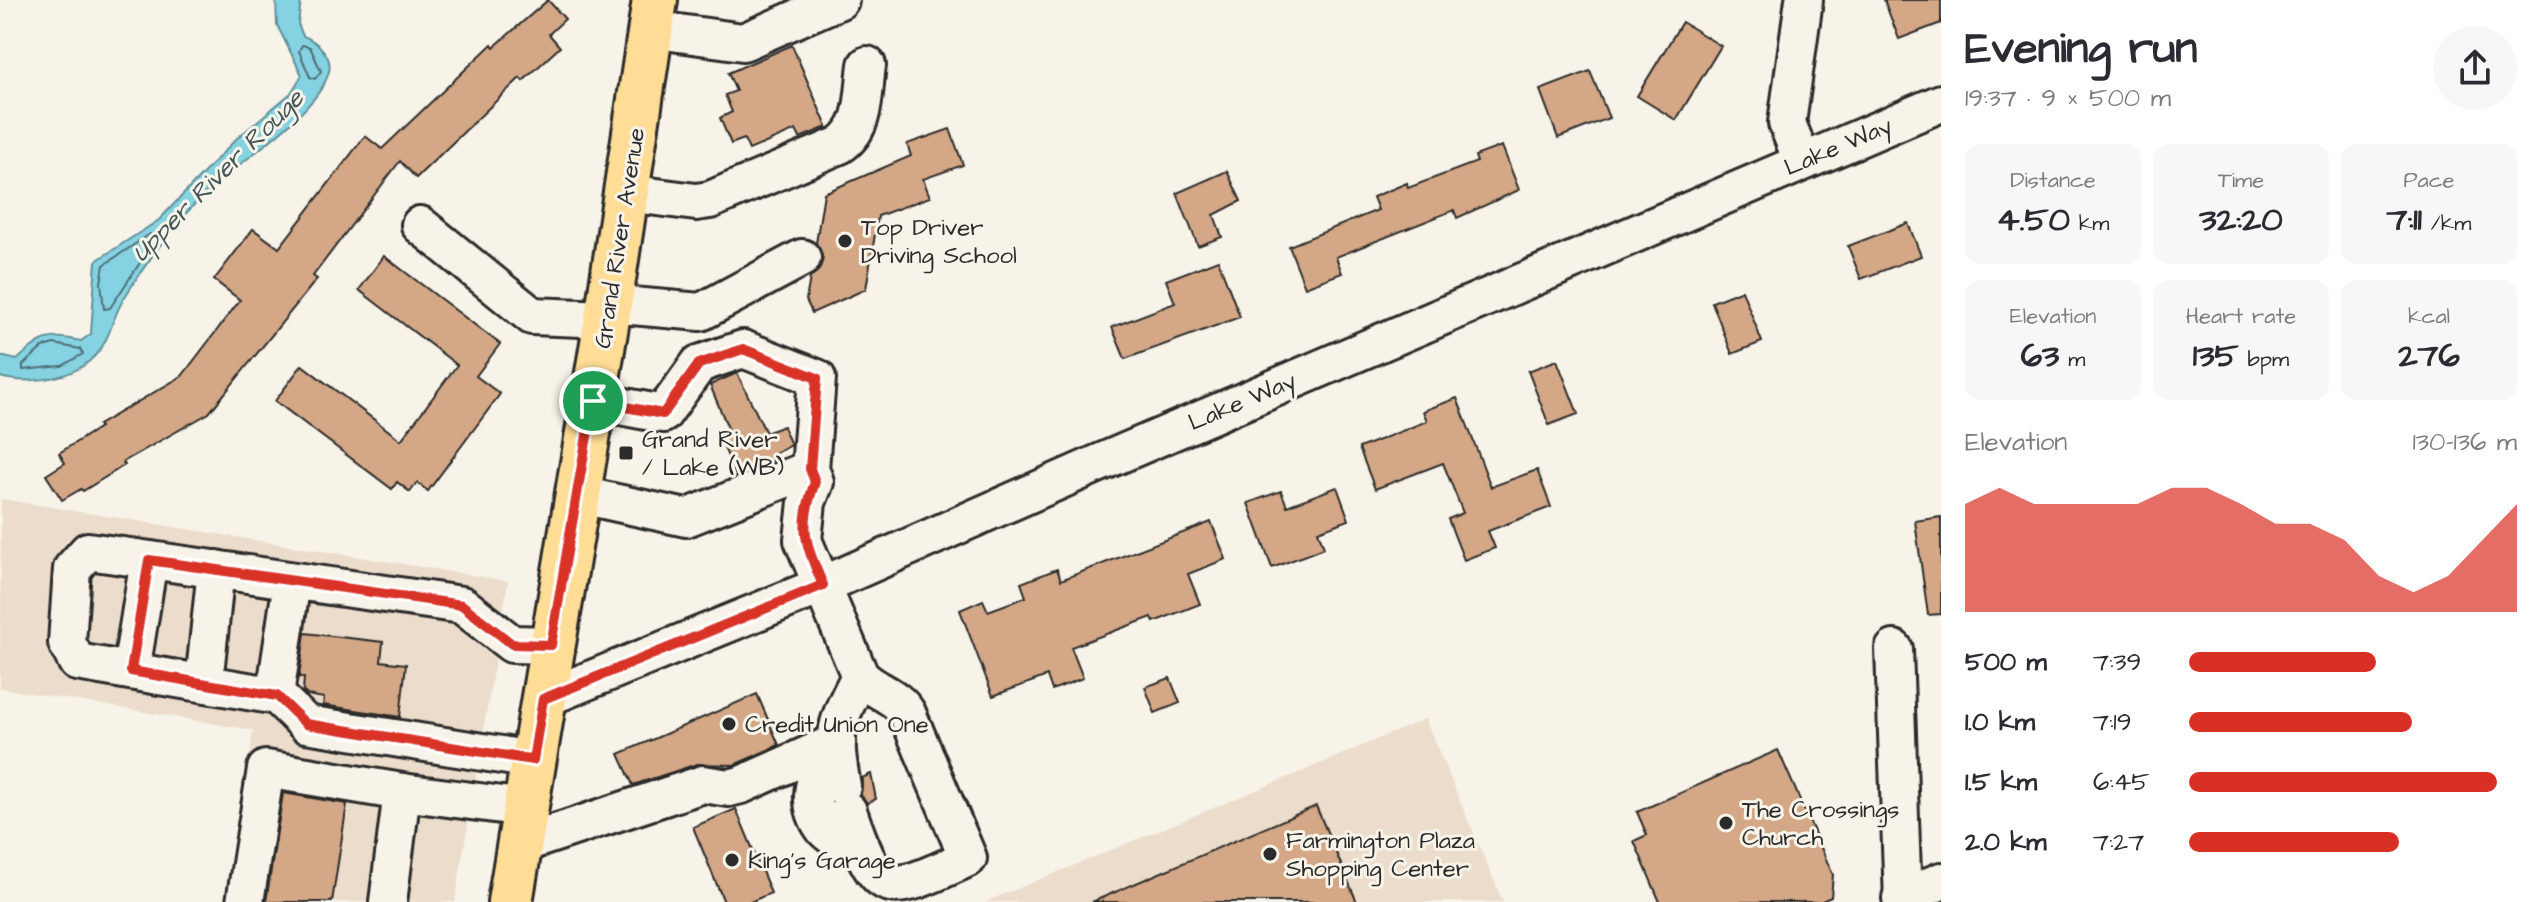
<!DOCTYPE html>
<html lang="en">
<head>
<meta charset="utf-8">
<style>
	:root { --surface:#fff; --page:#f7f7f7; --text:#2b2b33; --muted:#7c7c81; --accent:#d93025 }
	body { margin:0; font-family:"Architects Daughter",sans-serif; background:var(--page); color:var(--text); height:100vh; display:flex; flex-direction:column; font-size:30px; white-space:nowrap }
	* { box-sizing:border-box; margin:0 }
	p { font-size:26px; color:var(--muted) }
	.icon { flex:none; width:44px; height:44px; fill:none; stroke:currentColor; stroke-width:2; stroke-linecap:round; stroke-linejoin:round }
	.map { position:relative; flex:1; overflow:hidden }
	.drawer { display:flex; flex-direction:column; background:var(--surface); width:600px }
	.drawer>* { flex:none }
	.pin { position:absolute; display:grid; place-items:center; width:68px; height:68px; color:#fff; margin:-34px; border:4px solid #fff; border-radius:50%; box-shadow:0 2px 8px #0007 }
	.round { display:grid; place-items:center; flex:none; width:84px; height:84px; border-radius:42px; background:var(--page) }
	.head { display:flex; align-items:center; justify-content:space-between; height:136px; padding:0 24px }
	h1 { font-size:44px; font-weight:700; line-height:60px }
	.figures { display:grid; grid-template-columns:repeat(3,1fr); gap:12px; height:136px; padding:8px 24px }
	.figures div { display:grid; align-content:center; border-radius:16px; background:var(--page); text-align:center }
	.figures b { font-size:34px; font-weight:700 }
	.figures small { font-size:22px; font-weight:400 }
	.figures p { font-size:22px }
	.chart { height:224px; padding:16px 24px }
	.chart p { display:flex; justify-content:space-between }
	.chart svg { width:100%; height:144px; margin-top:8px; fill:var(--accent); opacity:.7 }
	ul { padding:0 24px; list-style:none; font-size:26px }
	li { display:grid; grid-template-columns:128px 96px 1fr; align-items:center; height:60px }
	li i { height:20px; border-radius:10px; background:var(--accent) }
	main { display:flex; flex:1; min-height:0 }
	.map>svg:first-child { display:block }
	.built { fill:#ecdccb }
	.water { fill:#85d3e2; stroke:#619099; stroke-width:2 }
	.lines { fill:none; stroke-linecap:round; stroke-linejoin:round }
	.shore { stroke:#4f6e74; stroke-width:2 }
	.building { fill:#d4a786; stroke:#2b2b2b; stroke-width:2 }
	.minor-casing { stroke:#2b2b2b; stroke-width:42 }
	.major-casing { stroke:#2b2b2b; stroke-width:50 }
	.minor { stroke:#f7f3e8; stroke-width:36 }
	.major { stroke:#ffdd96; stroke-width:44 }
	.route-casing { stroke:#fff; stroke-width:16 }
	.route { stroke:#d93025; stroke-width:10 }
	.poi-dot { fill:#2b2b2b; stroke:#f7f3e8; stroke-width:3 }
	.labels { text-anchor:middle; stroke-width:6; stroke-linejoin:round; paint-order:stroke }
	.street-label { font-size:24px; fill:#2b2b2b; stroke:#f7f3e8 }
	.poi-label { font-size:24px; fill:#2b2b2b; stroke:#f7f3e8; text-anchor:start }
	.water-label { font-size:26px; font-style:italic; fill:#425559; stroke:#f7f3e8 }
</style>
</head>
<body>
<main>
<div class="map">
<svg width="1941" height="902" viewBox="0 0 1941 902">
	<rect width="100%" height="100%" fill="#f7f3e8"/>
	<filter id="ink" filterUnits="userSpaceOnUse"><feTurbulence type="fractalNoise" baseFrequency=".0125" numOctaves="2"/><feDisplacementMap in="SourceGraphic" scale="16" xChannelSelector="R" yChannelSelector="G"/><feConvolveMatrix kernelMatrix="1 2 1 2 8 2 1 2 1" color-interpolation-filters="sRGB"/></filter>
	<g filter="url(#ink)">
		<g class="built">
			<polygon points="1,499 508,581 455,902 232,902 253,730 0,688"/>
			<polygon points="1425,719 1503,902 985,902 1308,769"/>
		</g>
		<path class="water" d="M276 0H301L298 24 303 36C315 40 333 55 329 71 321 109 242 161 213 186 180 216 150 257 126 295 108 322 113 345 83 366 62 380 24 384 0 377V356L17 360C43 337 46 334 81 341L91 334 96 261 159 220 236 139 291 93 302 75 277 25Z"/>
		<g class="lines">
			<g class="shore">
				<polygon points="302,45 310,47 321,71 315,79 310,77 299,51"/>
				<polygon points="150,234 155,240 110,308 104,309 101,283 104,265"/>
				<polygon points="54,344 80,349 83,354 62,366 23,370 23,365 43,347"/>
			</g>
		</g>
		<g class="building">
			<polygon points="548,0 565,19 549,34 560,47 523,81 520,78 416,178 400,161 313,276 317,279 209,413 123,462 125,465 83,491 81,489 62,500 46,475 65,463 59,453 100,427 98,425 182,376 240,300 214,280 253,229 279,248 365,136 382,149 492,44 494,47"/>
			<polygon points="1884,0 1941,0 1941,23 1899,39"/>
			<polygon points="1682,22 1721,46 1676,120 1637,96"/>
			<polygon points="792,45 827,127 800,138 796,130 749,150 744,139 731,144 720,118 732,112 725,95 736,91 728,73"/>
			<polygon points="1590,71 1609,118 1558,138 1540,90"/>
			<polygon points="950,129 963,165 923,179 930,197 878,216 866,289 812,313 806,300 810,278 819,270 823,259 816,243 824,193 911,156 907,144"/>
			<polygon points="1502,146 1519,190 1457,218 1454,210 1336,257 1342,273 1305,287 1289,246 1378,210 1373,197 1407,183 1408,188 1477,162 1475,156"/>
			<polygon points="1227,171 1241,201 1214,215 1222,237 1198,246 1177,193"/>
			<polygon points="1908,223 1921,256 1861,279 1848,246"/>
			<polygon points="384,256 500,344 476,376 500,394 428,491 417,483 410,492 397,482 392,489 275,401 302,365 401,440 457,365 359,290"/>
			<polygon points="1218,260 1240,317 1125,359 1112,327 1175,303 1166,280"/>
			<polygon points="1742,290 1762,342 1732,354 1712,302"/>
			<polygon points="1557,360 1578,414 1549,425 1528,371"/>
			<polygon points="737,373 766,433 783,426 791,445 775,453 777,458 736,476 720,438 730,433 710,385"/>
			<polygon points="1457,398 1491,487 1537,470 1551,507 1488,531 1495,548 1464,560 1448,519 1463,513 1443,463 1375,489 1359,448 1427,421 1423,411"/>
			<polygon points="1337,487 1349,520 1318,531 1324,548 1272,568 1248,503 1281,491 1287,506"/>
			<polygon points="1941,517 1941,614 1928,615 1915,521"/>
			<polygon points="1211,522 1226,559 1188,574 1200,604 1154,622 1152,617 1071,647 1083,678 1052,690 1047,676 993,696 960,610 983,600 988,611 1026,597 1021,583 1057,569 1061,580"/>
			<polygon points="305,633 383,642 381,661 406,664 400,717 323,705 324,698 307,695 303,691 304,678 299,677"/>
			<polygon points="1170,678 1180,703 1155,713 1145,687"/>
			<polygon points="757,694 779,745 734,765 697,764 633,785 619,754"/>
			<polygon points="1778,750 1833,875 1831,897 1820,902 1660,902 1634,841 1647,835 1637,812"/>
			<polygon points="871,774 876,799 867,803 861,795 862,778"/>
			<polygon points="283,793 347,804 332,902 266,902"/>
			<polygon points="1316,806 1357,902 1092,902"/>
			<polygon points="736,809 771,893 750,902 724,902 693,827"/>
		</g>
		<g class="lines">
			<g class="minor-casing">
				<g id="minor">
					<polyline points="650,29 743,42 840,0"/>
					<polyline points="1802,161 1787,123 1804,0"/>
					<path d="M626 193 696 202 710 200 840 145C866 128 863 94 867 65"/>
					<polyline points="420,225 532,316 607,319"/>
					<polyline points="609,304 701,312 802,258"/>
					<polyline points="593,401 663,414 699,364 743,349 817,378 810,469"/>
					<path d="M576 494 686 518 810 469 815 482 807 502 803 540 860 676C875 692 895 694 907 713L968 858C885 896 879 901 848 811"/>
					<polyline points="1894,649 1903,902"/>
					<polyline points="131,671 149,560"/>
					<polyline points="204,683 216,569"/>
					<polyline points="275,695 292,581"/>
					<polyline points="543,699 823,585 1097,464 1941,103"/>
					<path d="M837 742C818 768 801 798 824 829 832 839 852 846 862 852"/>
					<polyline points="533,760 306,724 277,696 77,662 67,643 72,569 88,551 462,605 512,644 551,645"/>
					<path d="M842 786C832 731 835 725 860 676"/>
					<polyline points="519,845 703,784 729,788 741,785 837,742"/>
					<polyline points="1901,898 1941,881"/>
					<polyline points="245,902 266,769 402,792"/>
					<polyline points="388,902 402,792 525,808"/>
				</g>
			</g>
			<g class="major-casing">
				<polyline id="major" points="510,902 607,319 655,0"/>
			</g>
			<use href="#minor" class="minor"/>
			<use href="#major" class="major"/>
		</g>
	</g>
	<g class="lines" filter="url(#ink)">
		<g class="route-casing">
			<path id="route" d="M743 349 817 378 810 469 815 482C798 527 805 543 823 585L543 699 533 760 306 724 277 696 131 671 149 560 462 605 512 644 551 645 593 401 663 414 699 364Z"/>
		</g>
		<use href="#route" class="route"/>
	</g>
	<g class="poi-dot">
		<circle cx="845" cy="241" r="8"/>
		<rect x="618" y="445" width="16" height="16" rx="4"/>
		<circle cx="729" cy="724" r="8"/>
		<circle cx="1726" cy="823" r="8"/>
		<circle cx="1270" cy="854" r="8"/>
		<circle cx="732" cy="860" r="8"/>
	</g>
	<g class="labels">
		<g class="street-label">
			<text transform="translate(1838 146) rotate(-23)" y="8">Lake Way</text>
			<text transform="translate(619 238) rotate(-81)" y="8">Grand River Avenue</text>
			<text transform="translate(1242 401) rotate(-23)" y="8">Lake Way</text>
		</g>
		<g class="poi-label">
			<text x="861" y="235">Top Driver<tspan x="861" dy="28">Driving School</tspan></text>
			<text x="642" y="447">Grand River<tspan x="642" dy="28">/ Lake (WB)</tspan></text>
			<text x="745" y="732">Credit Union One</text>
			<text x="1742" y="817">The Crossings<tspan x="1742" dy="28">Church</tspan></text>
			<text x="1286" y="848">Farmington Plaza<tspan x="1286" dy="28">Shopping Center</tspan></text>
			<text x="748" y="868">King's Garage</text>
		</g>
		<g class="water-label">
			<text transform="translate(217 175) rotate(-45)" y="9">Upper River Rouge</text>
		</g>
	</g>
</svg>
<div class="pin" style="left:593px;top:401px;background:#1e9e55"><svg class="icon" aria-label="arrive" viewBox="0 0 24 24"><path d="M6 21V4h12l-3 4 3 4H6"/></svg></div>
</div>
<section class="drawer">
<div class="head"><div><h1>Evening run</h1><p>19:37 · 9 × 500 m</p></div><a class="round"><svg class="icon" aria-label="share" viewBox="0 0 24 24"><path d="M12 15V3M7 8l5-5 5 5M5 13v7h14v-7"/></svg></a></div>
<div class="figures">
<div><p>Distance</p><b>4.50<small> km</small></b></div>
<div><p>Time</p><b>32:20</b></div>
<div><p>Pace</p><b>7:11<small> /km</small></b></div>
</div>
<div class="figures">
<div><p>Elevation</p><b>63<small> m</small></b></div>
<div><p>Heart rate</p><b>135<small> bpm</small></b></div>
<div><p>kcal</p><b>276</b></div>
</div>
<div class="chart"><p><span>Elevation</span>130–136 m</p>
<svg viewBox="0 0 160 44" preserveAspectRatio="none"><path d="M0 44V11L10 6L20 11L30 11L40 11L50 11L60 6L70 6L80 11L90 17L100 17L110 22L120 33L130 38L140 33L150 22L160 11V44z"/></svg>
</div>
<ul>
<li><b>500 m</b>7:39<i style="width:57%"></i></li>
<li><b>1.0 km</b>7:19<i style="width:68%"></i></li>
<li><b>1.5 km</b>6:45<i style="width:94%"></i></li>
<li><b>2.0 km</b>7:27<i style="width:64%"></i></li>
</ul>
</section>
</main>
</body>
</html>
